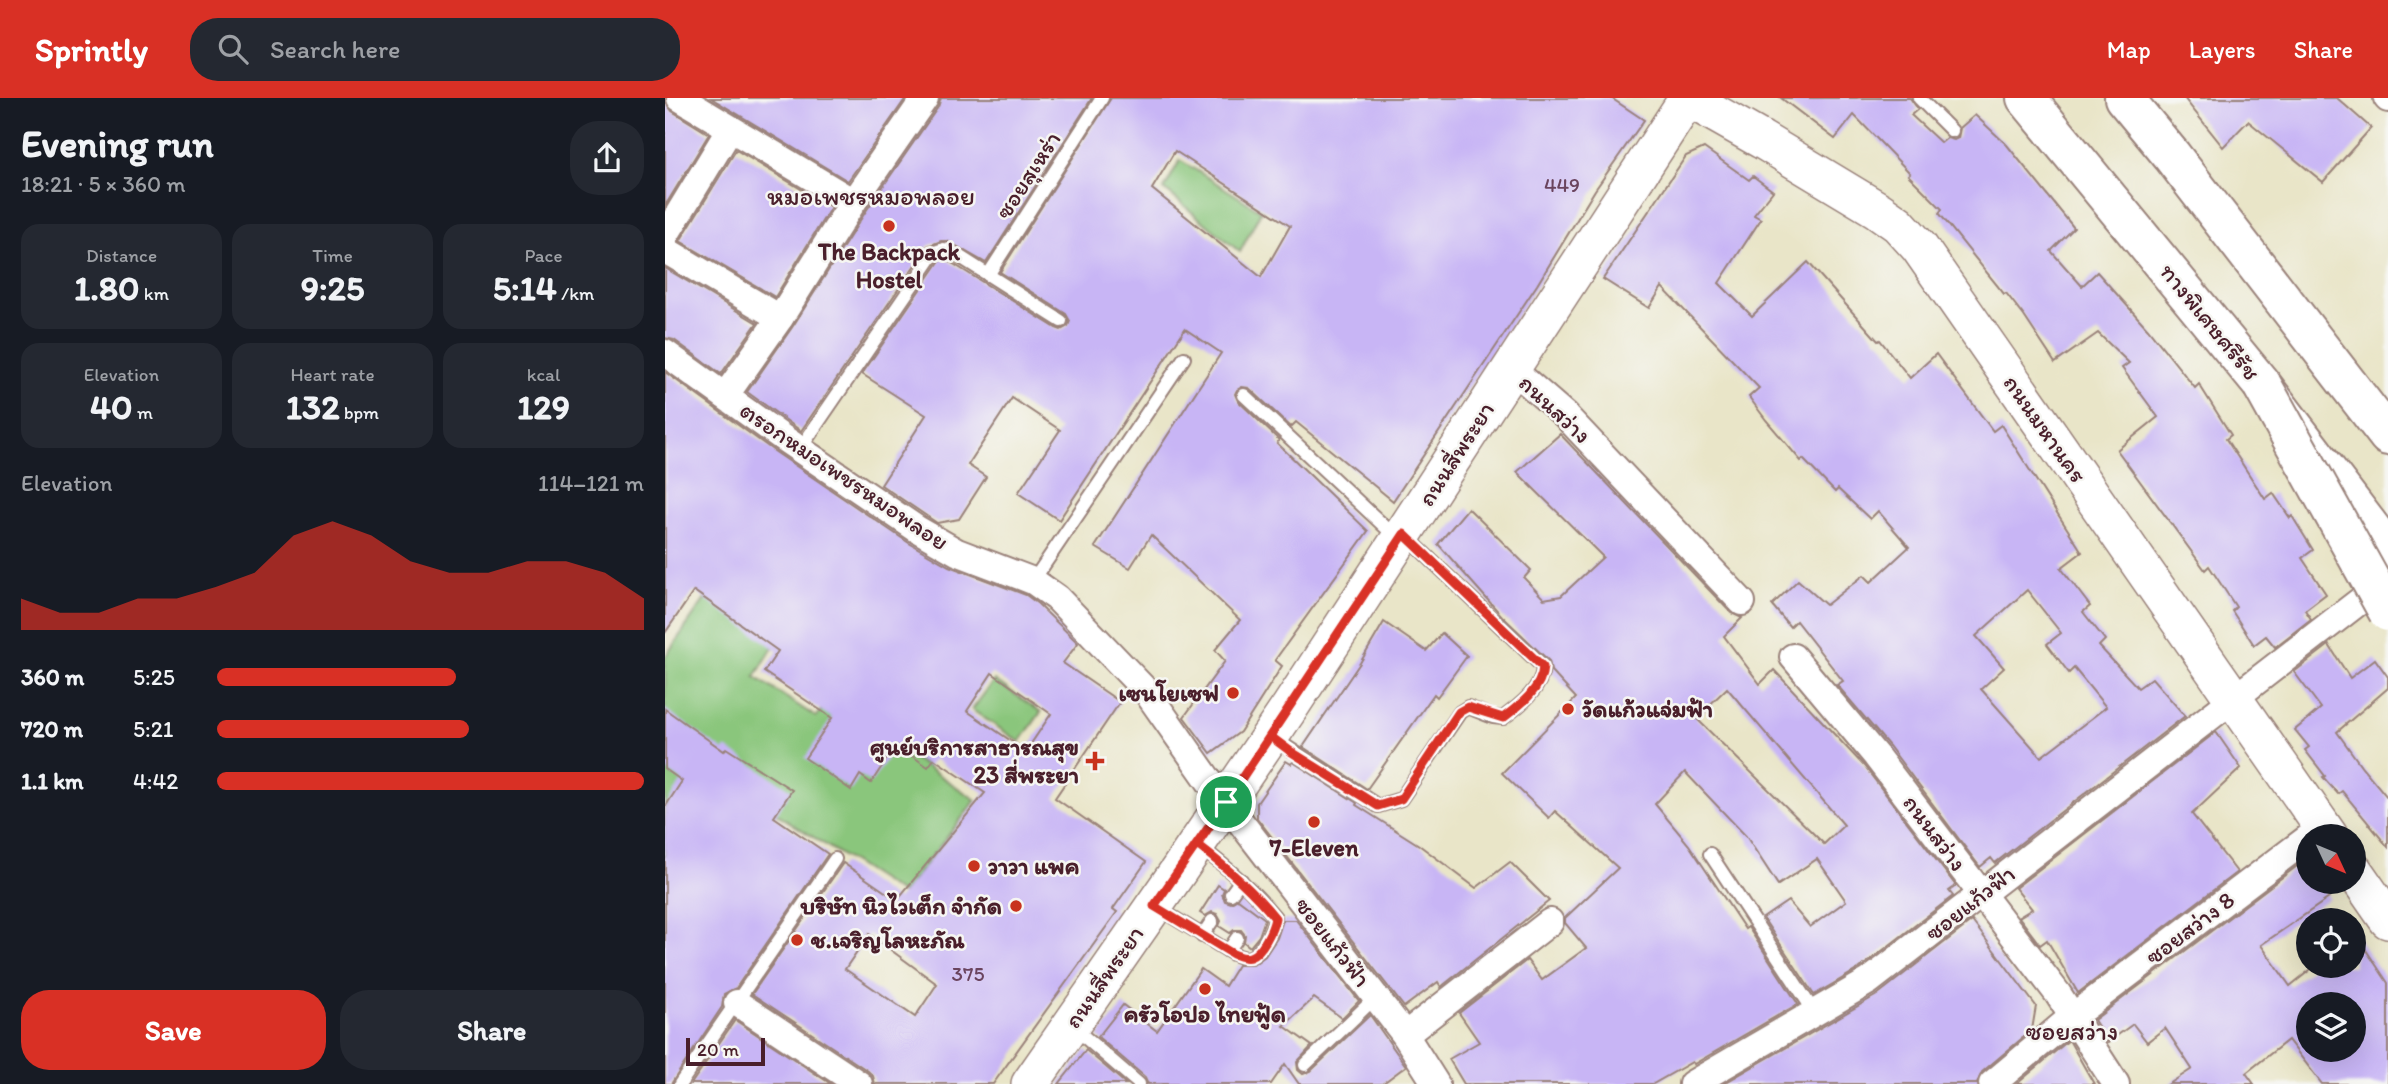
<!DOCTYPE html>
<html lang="en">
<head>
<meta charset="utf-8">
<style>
	:root { --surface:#171b24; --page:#242831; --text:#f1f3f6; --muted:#9ea1a6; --accent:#d93025 }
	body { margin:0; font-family:Itim,"Playpen Sans Thai",sans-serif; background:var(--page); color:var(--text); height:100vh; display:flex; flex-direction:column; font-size:26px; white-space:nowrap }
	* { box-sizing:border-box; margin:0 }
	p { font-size:23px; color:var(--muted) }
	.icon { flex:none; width:38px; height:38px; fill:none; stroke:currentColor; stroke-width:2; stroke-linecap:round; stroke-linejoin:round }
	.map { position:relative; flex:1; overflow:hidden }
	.drawer { display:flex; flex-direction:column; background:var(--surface); width:665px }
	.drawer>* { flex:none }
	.needle { width:46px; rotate:134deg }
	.fabs { position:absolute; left:1631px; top:726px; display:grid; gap:14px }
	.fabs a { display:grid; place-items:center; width:70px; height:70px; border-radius:50%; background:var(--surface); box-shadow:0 7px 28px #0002; font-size:35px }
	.scale { position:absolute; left:21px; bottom:18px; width:79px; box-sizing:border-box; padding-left:7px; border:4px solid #4a1f2b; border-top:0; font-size:19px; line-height:24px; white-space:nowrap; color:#4a1f2b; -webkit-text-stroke:5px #f6f6f2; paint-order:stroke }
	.pin { position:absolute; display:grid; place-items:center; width:60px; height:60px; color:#fff; margin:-30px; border:4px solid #fff; border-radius:50%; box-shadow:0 2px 7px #0007 }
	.round { display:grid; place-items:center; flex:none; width:74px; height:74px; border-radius:28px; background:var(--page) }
	.head { display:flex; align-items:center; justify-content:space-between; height:119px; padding:0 21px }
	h1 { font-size:38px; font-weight:700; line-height:52px }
	.metrics { display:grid; grid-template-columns:repeat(3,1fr); gap:10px; height:119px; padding:7px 21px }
	.metrics div { display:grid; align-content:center; border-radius:18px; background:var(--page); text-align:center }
	.metrics b { font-size:35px; font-weight:700 }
	.metrics small { font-size:19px; font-weight:400 }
	.metrics p { font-size:19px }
	.chart { height:196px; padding:14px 21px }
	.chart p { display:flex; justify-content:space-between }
	.chart svg { width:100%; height:126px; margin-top:7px; fill:var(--accent); opacity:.7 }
	.button { display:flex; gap:14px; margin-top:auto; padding:14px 21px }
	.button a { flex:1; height:80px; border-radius:28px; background:var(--accent); color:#fff; font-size:28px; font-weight:700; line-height:80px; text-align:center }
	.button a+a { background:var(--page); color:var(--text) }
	ul { padding:0 21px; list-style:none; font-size:23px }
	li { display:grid; grid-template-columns:112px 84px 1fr; align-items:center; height:52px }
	li i { height:18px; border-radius:9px; background:var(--accent) }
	header { display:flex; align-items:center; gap:42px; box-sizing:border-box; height:98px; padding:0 35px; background:var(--accent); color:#fff }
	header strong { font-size:33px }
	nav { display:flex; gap:38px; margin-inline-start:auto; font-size:24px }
	.search { width:490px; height:63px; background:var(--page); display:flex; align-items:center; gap:18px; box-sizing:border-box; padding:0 24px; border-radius:28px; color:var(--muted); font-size:26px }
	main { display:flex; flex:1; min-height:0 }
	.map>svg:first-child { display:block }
	.green { fill:#8ac67b; stroke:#6a7253; stroke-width:2 }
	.building { fill:#c8b5f5; fill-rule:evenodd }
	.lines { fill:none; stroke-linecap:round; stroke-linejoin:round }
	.service-casing { stroke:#9a827a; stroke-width:16 }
	.minor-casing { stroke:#9a827a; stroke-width:30 }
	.secondary-casing { stroke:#9a827a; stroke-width:40 }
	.motorway-casing { stroke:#9a827a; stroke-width:42 }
	.service { stroke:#fff; stroke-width:12 }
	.minor { stroke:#fff; stroke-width:26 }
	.secondary { stroke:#fff; stroke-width:37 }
	.motorway { stroke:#fff; stroke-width:38 }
	.motorway-bridge-casing { stroke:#9a827a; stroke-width:42; stroke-linecap:butt }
	.motorway-bridge { stroke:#fff; stroke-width:38 }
	.route-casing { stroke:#fff; stroke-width:14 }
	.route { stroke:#d93025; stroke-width:9 }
	.poi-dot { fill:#c8321e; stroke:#f6f6f2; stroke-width:2.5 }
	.labels { text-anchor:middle; stroke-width:5; stroke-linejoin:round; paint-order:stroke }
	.number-label { font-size:21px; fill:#6a445e }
	.street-label { font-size:24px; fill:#4a1f2b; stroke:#f6f6f2 }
	.poi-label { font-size:24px; font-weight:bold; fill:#4a1f2b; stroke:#f6f6f2 }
	.neighbourhood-label { font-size:26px; fill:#4a1f2b; stroke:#f6f6f2 }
</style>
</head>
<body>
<header>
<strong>Sprintly</strong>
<div class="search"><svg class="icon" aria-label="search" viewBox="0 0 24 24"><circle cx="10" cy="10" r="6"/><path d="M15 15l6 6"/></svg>Search here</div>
<nav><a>Map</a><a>Layers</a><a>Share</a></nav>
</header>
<main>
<section class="drawer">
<div class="head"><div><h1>Evening run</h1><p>18:21 · 5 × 360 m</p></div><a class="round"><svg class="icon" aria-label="share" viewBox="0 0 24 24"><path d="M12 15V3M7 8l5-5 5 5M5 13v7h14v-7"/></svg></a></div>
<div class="metrics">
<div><p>Distance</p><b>1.80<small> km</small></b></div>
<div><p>Time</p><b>9:25</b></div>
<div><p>Pace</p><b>5:14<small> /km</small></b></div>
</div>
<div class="metrics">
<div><p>Elevation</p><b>40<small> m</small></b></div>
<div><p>Heart rate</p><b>132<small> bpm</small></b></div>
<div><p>kcal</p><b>129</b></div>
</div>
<div class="chart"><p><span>Elevation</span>114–121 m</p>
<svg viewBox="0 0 160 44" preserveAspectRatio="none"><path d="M0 44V33L10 38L20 38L30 33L40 33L50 29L60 24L70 11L80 6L90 11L100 20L110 24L120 24L130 20L140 20L150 24L160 33V44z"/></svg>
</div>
<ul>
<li><b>360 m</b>5:25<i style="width:56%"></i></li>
<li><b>720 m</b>5:21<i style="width:59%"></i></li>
<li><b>1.1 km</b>4:42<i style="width:100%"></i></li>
</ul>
<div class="button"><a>Save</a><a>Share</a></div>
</section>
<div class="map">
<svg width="1723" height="986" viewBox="0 0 1723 986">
	<rect width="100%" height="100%" fill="#f6f6f2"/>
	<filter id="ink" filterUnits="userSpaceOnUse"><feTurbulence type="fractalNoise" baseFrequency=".0143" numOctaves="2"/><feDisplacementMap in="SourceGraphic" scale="14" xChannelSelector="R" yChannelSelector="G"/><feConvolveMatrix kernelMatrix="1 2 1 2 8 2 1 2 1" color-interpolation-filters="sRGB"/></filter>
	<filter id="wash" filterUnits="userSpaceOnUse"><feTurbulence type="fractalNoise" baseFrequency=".00686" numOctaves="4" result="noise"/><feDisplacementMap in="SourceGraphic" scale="28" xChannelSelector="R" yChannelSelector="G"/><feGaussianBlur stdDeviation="1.57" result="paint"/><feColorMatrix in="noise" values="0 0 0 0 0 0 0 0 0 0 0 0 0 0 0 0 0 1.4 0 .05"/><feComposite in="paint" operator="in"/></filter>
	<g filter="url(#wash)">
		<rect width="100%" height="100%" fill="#e9e5c8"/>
		<g class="green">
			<polygon points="515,62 596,113 575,154 499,91"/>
			<polygon points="112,397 175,439 90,579 151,619 163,603 311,702 237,796 95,705 0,757 0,559"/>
			<polygon points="329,582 376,614 355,644 307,612"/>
		</g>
		<g id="blocks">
			<g class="building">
				<polygon points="46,0 241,0 183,83"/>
				<polygon points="276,0 427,0 321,165 282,143 276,143 263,148 136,333 82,294 128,228 201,113 273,9"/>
				<path d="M446 0H946L979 22 930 92 872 187 728 403 631 324 626 329 584 290 577 289 572 292 570 296 573 303 614 342 612 345 703 433 610 562 617 568 575 634 546 655 519 619 560 563 550 552 575 522 486 437 465 470 430 449 556 255 520 231 394 422 353 395 395 332 347 300 303 367 321 379 294 421 272 425 216 387 261 317 197 276 276 161 279 160 391 230 396 232 403 228 405 223 401 216 335 174ZM510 53 625 128 596 179 487 91Z"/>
				<polygon points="1116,0 1245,0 1253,11 1246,17 1276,45 1282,40 1289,42 1293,40 1295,30 1310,17 1342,47 1409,130 1386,153 1417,188 1432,174 1483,231 1530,290 1534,286 1566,337 1561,341 1600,401 1608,395 1625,420 1627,418 1648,452 1637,460 1661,496 1640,512 1646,521 1610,549 1601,538 1589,547 1567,513 1571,509 1544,468 1540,472 1452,352 1493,319 1457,270 1464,265 1433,235 1390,265 1359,218 1341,195 1339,196 1274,115 1277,111 1243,77 1245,75 1189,17 1170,41"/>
				<polygon points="1519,0 1672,0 1706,30 1658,84 1583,23 1558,49"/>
				<polygon points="0,3 7,13 44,36 0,108"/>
				<path d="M1039 50 1084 82 1088 78 1108 93 1089 117 1096 121 1054 185 1087 218 1143 164 1213 243 1215 242 1245 280 1271 256 1328 333 1336 327 1417 454 1396 470 1425 508 1418 514 1440 542 1434 548 1473 590 1487 580 1520 618 1330 765 1326 760 1315 769 1224 648 1172 587 1178 583 1131 523 1125 529 1107 507 1133 482 1161 507 1199 477 1206 484 1244 449 1213 413 1205 421 1173 391 1170 394 1138 361 1136 363 1101 322 1084 299 1094 290 997 189 984 210 938 181 1021 58ZM1362 492 1396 535 1382 546 1404 575 1409 570 1441 609 1376 659 1316 591 1339 570 1311 538Z"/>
				<polygon points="71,52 166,109 110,199 15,143"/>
				<polygon points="0,170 92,225 56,276 9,242 0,240"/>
				<path d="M0 274 109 353 244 445 284 468 361 497 373 506 413 545 398 565 455 604 390 700 481 764 448 811 452 814 328 986H210L208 978 203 973 87 896 178 765 232 802 320 695 269 661 263 669 231 647 206 685 195 677 186 692 140 660 167 620 99 574 113 553 29 493 0 535ZM327 575 386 616 361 653 302 613ZM204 836 272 886 250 919 180 871Z"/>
				<path d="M895 336 1066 515 1077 520 1059 538 1095 586 1109 572 1199 668 1291 788 1284 793 1288 798 1195 870 1149 897 1098 820 1123 803 1145 829 1181 803 1152 761 1113 787 1081 738 1020 674 990 706 1024 747 1080 831 1083 829 1133 906 1029 966 1027 964 988 986H799L784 961 814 944 794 915 862 862 877 882 921 850 900 825V820L953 770 890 713 884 720 837 675 911 600 886 573 884 563 837 518 773 446 803 410 866 472 859 480 879 501 896 498 938 459 852 374ZM1062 590 1179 727 1159 746 1031 620Z"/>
				<polygon points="719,524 761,553 777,535 802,558 772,599 769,596 702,691 638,649 695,565"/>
				<polygon points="1664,547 1685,580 1710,561 1723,579 1723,590 1672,634 1697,669 1723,700 1723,749 1677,693 1673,696 1658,679 1660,678 1640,652 1644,649 1630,632 1656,610 1629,574"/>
				<polygon points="0,611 59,653 61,650 127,692 109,719 163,756 71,890 59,896 57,909 6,986 0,986 0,709 17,683 0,671"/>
				<polygon points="1551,634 1576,670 1527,716 1572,774 1413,895 1382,842 1375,847 1354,819 1367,811 1350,790"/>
				<polygon points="621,663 626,666 628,664 692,705 691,707 754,747 811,790 845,764 884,803 776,889 773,884 739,909 592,720 592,705"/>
				<path d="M1640 762 1643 767V784H1654L1664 800 1596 847 1625 888 1650 868H1689V834L1723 885V986H1657L1623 942 1581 975 1589 986H1504L1527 971 1500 930 1482 944 1468 926 1443 944 1429 922ZM1643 906H1689V952H1643Z"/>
				<polygon points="553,787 559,791 557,796 560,803 566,805 573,801 600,821 594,838 585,849 579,844 580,837 576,832 569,832 565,835 554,828 556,823 552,816 547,814 540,818 535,815"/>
				<polygon points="618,822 631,822 694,903 677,920 649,900 619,928 647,948 632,964 633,972 638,976 646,973 705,917 741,968 717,986 634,986 620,966 606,986 483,986 480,979 433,939 458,907 492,933 536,871 560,888 573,867 588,867 600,858 612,840"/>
				<polygon points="1307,823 1371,908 1367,932 1317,974 1312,986 1058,986 1212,897"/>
				<polygon points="70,922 166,986 26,986"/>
				<polygon points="1404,942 1429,986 1352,986 1360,979"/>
				<polygon points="421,952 422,953 461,986 394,986"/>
			</g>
		</g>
	</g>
	<g filter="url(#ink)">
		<use href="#blocks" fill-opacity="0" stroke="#9a827a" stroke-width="2"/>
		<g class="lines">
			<g class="service-casing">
				<g id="service">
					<polyline points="1254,0 1287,33"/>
					<polyline points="323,177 437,0"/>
					<polyline points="579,297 732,440"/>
					<polyline points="135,351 270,154 279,151 289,155 396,223"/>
					<polyline points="368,483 519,260"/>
					<path d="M608 640 713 708 736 701 795 614 803 609 828 619 838 620C854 608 877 591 878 569L740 437"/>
					<polyline points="1045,756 1150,915"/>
					<polyline points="566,796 576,782"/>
					<path d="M493 810 568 856C574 858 580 861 585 859 597 855 608 831 610 819 588 792 563 770 535 749"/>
					<polyline points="537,838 547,823"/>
					<polyline points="563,853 572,840"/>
					<polyline points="408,929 474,986"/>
					<polyline points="640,967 711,899"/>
					<polyline points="15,986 170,761"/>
				</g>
			</g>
			<g class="minor-casing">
				<g id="minor">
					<polyline points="15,0 188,104"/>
					<polyline points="1722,0 1723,1"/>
					<polyline points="0,138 65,31"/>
					<polyline points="0,152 115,220"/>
					<polyline points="0,255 118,340 252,431 292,454 368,483 392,500 481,593 547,687 740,937 771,986"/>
					<polyline points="847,271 900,317 1077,504"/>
					<polyline points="60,298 115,220 188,104 260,0"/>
					<polyline points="1128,559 1211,658 1393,896 1451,986"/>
					<polyline points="72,905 194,986"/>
					<polyline points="740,937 885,824"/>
					<polyline points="1027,986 1204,883 1722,482"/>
					<polyline points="1327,986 1407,919 1643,740"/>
				</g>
			</g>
			<g class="secondary-casing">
				<g id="secondary">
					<polyline points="1023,0 1097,42 1213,112 1233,126 1254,149 1664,738"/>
					<polyline points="1689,773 1723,822"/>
					<polyline points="365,986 514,772 625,609 1023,0"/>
				</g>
			</g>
			<g class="motorway-casing">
				<g id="motorway">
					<polyline points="1361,0 1597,287 1723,453"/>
					<polyline points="1459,0 1507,58 1723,338"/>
				</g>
			</g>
			<use href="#service" class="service"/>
			<use href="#minor" class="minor"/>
			<use href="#secondary" class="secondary"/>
			<use href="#motorway" class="motorway"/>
			<g class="motorway-bridge-casing">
				<polyline id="motorway-bridge" points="1597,287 1723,514"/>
			</g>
			<use href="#motorway-bridge" class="motorway-bridge"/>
		</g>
	</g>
	<g class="lines" filter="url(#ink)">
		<g class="route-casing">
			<path id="route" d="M561 704 489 808 568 856C574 858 580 861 585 859 597 855 608 831 610 820 587 791 561 769 532 747L605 638 625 653 713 708 736 701 794 614 803 609 838 620C854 608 877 591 878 569L739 436 561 704"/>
		</g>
		<use href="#route" class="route"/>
	</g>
	<g class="poi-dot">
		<circle cx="224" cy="128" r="7"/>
		<circle cx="568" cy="595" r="7"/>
		<circle cx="903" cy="611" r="7"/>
		<path d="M426.5 652.5h7v7h7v7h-7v7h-7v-7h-7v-7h7z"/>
		<circle cx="649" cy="724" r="7"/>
		<circle cx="309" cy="768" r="7"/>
		<circle cx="351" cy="808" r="7"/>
		<circle cx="132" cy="842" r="7"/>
		<circle cx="540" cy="891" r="7"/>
	</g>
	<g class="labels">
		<g class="number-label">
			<text x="897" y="94">449</text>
			<text x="303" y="883">375</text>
		</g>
		<g class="street-label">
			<text transform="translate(363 77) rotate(-57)" y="8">ซอยสุเหร่า</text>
			<text transform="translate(1545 224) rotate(51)" y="8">ทางพิเศษศรีรัช</text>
			<text transform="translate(890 311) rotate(43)" y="8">ถนนสว่าง</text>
			<text transform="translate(1380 331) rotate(55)" y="8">ถนนมหานคร</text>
			<text transform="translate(791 356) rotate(-57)" y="8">ถนนสี่พระยา</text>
			<text transform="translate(179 378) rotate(34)" y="8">ตรอกหมอเพชรหมอพลอย</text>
			<text transform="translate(1270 735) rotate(53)" y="8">ถนนสว่าง</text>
			<text transform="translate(1305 805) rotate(-38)" y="8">ซอยแก้วฟ้า</text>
			<text transform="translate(1525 830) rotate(-37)" y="8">ซอยสว่าง 8</text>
			<text transform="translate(668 844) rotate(52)" y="8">ซอยแก้วฟ้า</text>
			<text transform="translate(439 879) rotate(-55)" y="8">ถนนสี่พระยา</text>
		</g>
		<g class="poi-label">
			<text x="224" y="162">The Backpack<tspan x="224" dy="28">Hostel</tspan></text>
			<text x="554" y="603" text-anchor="end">เซนโยเซฟ</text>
			<text x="917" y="619" text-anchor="start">วัดแก้วแจ่มฟ้า</text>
			<text x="414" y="657" text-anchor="end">ศูนย์บริการสาธารณสุข<tspan x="414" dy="28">23 สี่พระยา</tspan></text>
			<text x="649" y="758">7-Eleven</text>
			<text x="323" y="776" text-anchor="start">วาวา แพค</text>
			<text x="337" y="816" text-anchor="end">บริษัท นิวไวเต็ก จำกัด</text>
			<text x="146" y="850" text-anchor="start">ช.เจริญโลหะภัณ</text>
			<text x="540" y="924">ครัวโอปอ ไทยฟู้ด</text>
		</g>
		<g class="neighbourhood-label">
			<text x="206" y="107">หมอเพชรหมอพลอย</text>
			<text x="1407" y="942">ซอยสว่าง</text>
		</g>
	</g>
</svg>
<div class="fabs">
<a><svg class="needle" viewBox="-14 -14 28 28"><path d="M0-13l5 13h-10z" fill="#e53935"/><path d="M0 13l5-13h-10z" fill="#9ea1a6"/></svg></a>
<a><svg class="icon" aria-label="locate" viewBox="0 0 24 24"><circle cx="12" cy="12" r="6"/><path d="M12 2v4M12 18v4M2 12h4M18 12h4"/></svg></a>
<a><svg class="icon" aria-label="layers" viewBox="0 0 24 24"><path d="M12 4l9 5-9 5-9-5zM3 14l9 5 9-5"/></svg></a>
</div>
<div class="scale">20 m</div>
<div class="pin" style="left:561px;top:704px;background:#1e9e55"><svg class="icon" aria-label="arrive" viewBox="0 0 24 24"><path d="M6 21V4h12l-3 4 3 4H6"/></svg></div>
</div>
</main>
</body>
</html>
